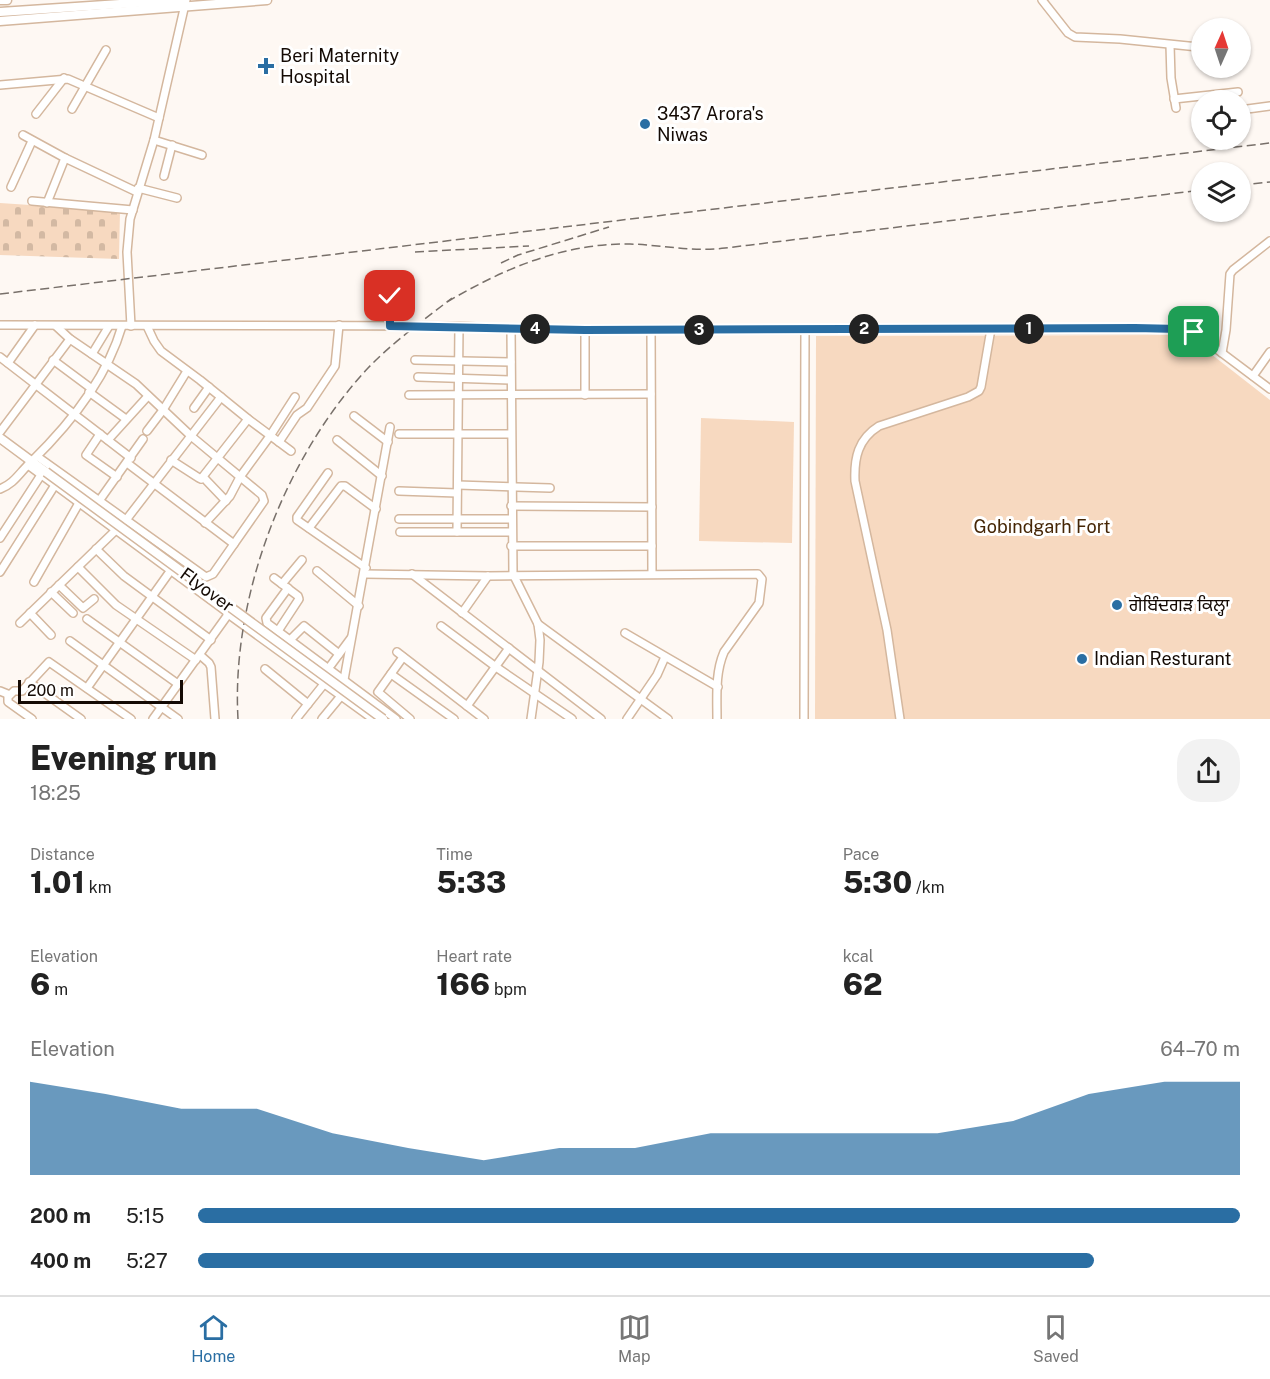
<!DOCTYPE html>
<html lang="en">
<head>
<meta charset="utf-8">
<style>
	:root { --surface:#fff; --page:#f2f2f2; --text:#222; --muted:#767676; --line:#e0e0e0; --accent:#2a6ea3 }
	body { margin:0; font-family:"Public Sans","Noto Sans Gurmukhi",sans-serif; background:var(--page); color:var(--text); height:100vh; display:flex; flex-direction:column; font-size:22px; white-space:nowrap }
	* { box-sizing:border-box; margin:0 }
	p { font-size:20px; color:var(--muted) }
	.icon { flex:none; width:33px; height:33px; fill:none; stroke:currentColor; stroke-width:2; stroke-linecap:round; stroke-linejoin:round }
	.map { position:relative; height:719px; overflow:hidden }
	.side { display:flex; flex-direction:column; background:var(--surface); flex:1 }
	.side>* { flex:none }
	.needle { width:39px; rotate:3deg }
	.controls { position:absolute; left:1191px; top:18px; display:grid; gap:12px }
	.controls a { display:grid; place-items:center; width:60px; height:60px; border-radius:50%; background:var(--surface); box-shadow:0 2px 4px #0004; font-size:30px }
	.scale { position:absolute; left:18px; bottom:15px; width:165px; box-sizing:border-box; padding-left:6px; border:3px solid #140a04; border-top:0; font-size:16px; line-height:21px; white-space:nowrap; color:#140a04; -webkit-text-stroke:4px #fff; paint-order:stroke }
	.pin { position:absolute; display:grid; place-items:center; width:51px; height:51px; color:#fff; margin:-26px; border-radius:12px; box-shadow:0 3px 9px #0006 }
	.km { position:absolute; width:30px; height:30px; margin:-15px; border-radius:50%; background:#222; color:#fff; font-size:16px; line-height:30px; text-align:center }
	.round { display:grid; place-items:center; flex:none; width:63px; height:63px; border-radius:24px; background:var(--page) }
	.summary { display:flex; align-items:center; justify-content:space-between; height:102px; padding:0 30px }
	h1 { font-size:33px; font-weight:800; line-height:45px }
	.figures { display:grid; grid-template-columns:repeat(3,1fr); gap:9px; height:102px; padding:6px 30px }
	.figures div { display:grid; align-content:center }
	.figures b { font-size:30px; font-weight:800 }
	.figures small { font-size:16px; font-weight:400 }
	.figures p { font-size:16px }
	.chart { height:168px; padding:12px 30px }
	.chart p { display:flex; justify-content:space-between }
	.chart svg { width:100%; height:108px; margin-top:6px; fill:var(--accent); opacity:.7 }
	ul { padding:0 30px; list-style:none; font-size:20px }
	li { display:grid; grid-template-columns:96px 72px 1fr; align-items:center; height:45px }
	li i { height:15px; border-radius:8px; background:var(--accent) }
	.tab-bar { display:flex; justify-content:space-around; align-items:center; height:84px; border-top:2px solid var(--line); background:var(--surface); font-size:16px; color:var(--muted) }
	.tab-bar a { display:grid; justify-items:center; gap:3px }
	.tab-bar .current { color:var(--accent) }
	.map>svg:first-child { display:block }
	.cemetery { fill:url(#cemetery-stones) }
	.green { fill:#f7d9c0 }
	.lines { fill:none; stroke-linecap:round; stroke-linejoin:round }
	.minor-casing { stroke:#d4b79e; stroke-width:10 }
	.major-casing { stroke:#d4b79e; stroke-width:11 }
	.minor { stroke:#fff; stroke-width:7 }
	.major { stroke:#fff; stroke-width:8 }
	.rail { stroke:#78706a; stroke-width:1.5; stroke-dasharray:9 4.5; stroke-linecap:butt }
	.major-bridge-casing { stroke:#d4b79e; stroke-width:11; stroke-linecap:butt }
	.major-bridge { stroke:#fff; stroke-width:8 }
	.route-casing { stroke:#fff; stroke-width:12 }
	.route { stroke:#2a6ea3; stroke-width:8 }
	.poi-dot { fill:#2a6ea3; stroke:#fff; stroke-width:2 }
	.labels { text-anchor:middle; stroke-width:6; stroke-linejoin:round; paint-order:stroke }
	.poi-label { font-size:18px; fill:#140a04; stroke:#fff; text-anchor:start }
	.park-label { font-size:18px; fill:#452606; stroke:#fff }
	.street-label { font-size:18px; fill:#140a04; stroke:#fff }
</style>
</head>
<body>
<div class="map">
<svg width="1270" height="719" viewBox="0 0 1270 719">
	<defs>
		<pattern id="cemetery-stones" width="16" height="16" patternUnits="userSpaceOnUse" patternTransform="scale(1.5)"><rect width="16" height="16" fill="#f7d9c0"/><path d="M2 7V4a2 2 0 0 1 4 0v3zM10 15v-3a2 2 0 0 1 4 0v3z" fill="#d3b9a3"/></pattern>
	</defs>
	<rect width="100%" height="100%" fill="#fef8f3"/>
	<polygon class="cemetery" points="0,203 120,211 119,259 0,255"/>
	<g class="green">
		<polygon points="1172,335 1189,340 1202,347 1270,400 1270,719 815,719 816,336"/>
		<polygon points="701,418 794,422 792,543 699,541"/>
	</g>
	<g class="lines">
		<g class="minor-casing">
			<g id="minor">
				<polyline points="1042,0 1068,33 1075,37 1120,39 1198,47"/>
				<polyline points="1170,45 1171,78 1176,108"/>
				<polyline points="0,85 68,79 159,118"/>
				<polyline points="1174,99 1238,92"/>
				<polyline points="72,109 106,50"/>
				<polyline points="1240,110 1270,106"/>
				<polyline points="36,114 64,78"/>
				<polyline points="23,135 65,158 137,192"/>
				<polyline points="154,140 202,155"/>
				<polyline points="164,176 172,145"/>
				<polyline points="11,187 32,141"/>
				<polyline points="138,188 177,198"/>
				<polyline points="32,201 133,210"/>
				<polyline points="47,203 65,158"/>
				<polyline points="389,277 390,326"/>
				<polyline points="0,325 459,326 511,329 585,330 1179,329 1194,332 1270,389"/>
				<polyline points="131,326 127,252 130,219 154,140 186,0"/>
				<polyline points="147,326 154,341 161,351 200,380 248,419 291,451"/>
				<polyline points="511,329 513,574 538,624 540,640 539,662 531,719"/>
				<polyline points="651,329 652,573"/>
				<polyline points="585,330 585,395"/>
				<polyline points="1222,353 1226,330 1230,274 1233,270 1270,241"/>
				<polyline points="92,354 109,326"/>
				<polyline points="0,357 131,458"/>
				<polyline points="53,360 92,389"/>
				<polyline points="415,360 511,362"/>
				<polyline points="8,363 35,325"/>
				<polyline points="1253,376 1270,352"/>
				<polyline points="418,377 510,380"/>
				<polyline points="89,392 126,419"/>
				<polyline points="409,395 651,394"/>
				<polyline points="194,408 209,387"/>
				<polyline points="354,416 388,442"/>
				<polyline points="147,431 163,410 187,371"/>
				<polyline points="0,432 70,339"/>
				<polyline points="100,434 86,455 117,477"/>
				<polyline points="399,434 510,434"/>
				<polyline points="108,440 148,396"/>
				<polyline points="337,440 382,476"/>
				<polyline points="279,442 297,415 307,408 335,366 339,325"/>
				<polyline points="38,457 206,577 213,574 264,501 262,495 191,436 136,384 70,339 56,326"/>
				<polyline points="171,460 199,478 205,479 226,501"/>
				<polyline points="127,463 234,544"/>
				<polyline points="28,465 227,612 227,616 153,719"/>
				<polyline points="328,473 297,517 297,520 366,568"/>
				<polyline points="201,479 248,419"/>
				<polyline points="458,485 550,488"/>
				<path d="M0 489C15 483 19 473 31 462 69 425 107 378 122 326"/>
				<polyline points="399,491 457,493"/>
				<polyline points="99,501 143,439"/>
				<polyline points="511,506 652,507"/>
				<polyline points="399,519 511,519"/>
				<polyline points="126,520 221,397"/>
				<polyline points="205,523 230,496 240,477 270,436 295,397"/>
				<polyline points="309,528 341,486 345,486 376,509"/>
				<polyline points="400,532 511,532"/>
				<polyline points="457,532 459,326"/>
				<polyline points="0,538 41,475"/>
				<polyline points="511,546 652,546"/>
				<polyline points="96,549 124,576 211,640"/>
				<polyline points="78,567 116,605 196,660"/>
				<polyline points="317,571 359,606"/>
				<polyline points="0,572 55,485"/>
				<path d="M365 574 488 576 758 574 762 579 759 603 724 652C715 673 717 696 717 719"/>
				<polyline points="412,574 601,719"/>
				<polyline points="274,578 298,596 299,599 278,631"/>
				<polyline points="34,582 79,503"/>
				<polyline points="282,584 302,560"/>
				<polyline points="59,585 83,608 94,599"/>
				<polyline points="288,588 266,618 267,623 396,719"/>
				<polyline points="51,592 73,613"/>
				<polyline points="30,613 51,635"/>
				<polyline points="462,613 488,576"/>
				<polyline points="228,614 373,719"/>
				<polyline points="87,619 178,684"/>
				<polyline points="20,623 117,529"/>
				<polyline points="538,624 668,719"/>
				<polyline points="441,626 496,667 572,719"/>
				<polyline points="625,633 718,687"/>
				<polyline points="290,640 304,626 339,654"/>
				<polyline points="70,641 178,719"/>
				<polyline points="397,652 484,719"/>
				<polyline points="200,655 209,663 211,667 215,719"/>
				<polyline points="403,657 378,692 410,719"/>
				<polyline points="331,665 351,638"/>
				<polyline points="265,669 308,704"/>
				<polyline points="391,674 454,719"/>
				<polyline points="29,682 81,719"/>
				<polyline points="87,688 171,570"/>
				<polyline points="0,691 10,695 14,691 22,691 49,662 131,719"/>
				<polyline points="8,695 8,702 32,719"/>
				<polyline points="467,706 509,648"/>
				<polyline points="296,719 324,684"/>
				<polyline points="322,719 341,696 390,427"/>
				<polyline points="627,719 657,675 665,657"/>
				<polyline points="804,719 805,329"/>
				<path d="M900 719 887 630 855 481C854 458 858 439 879 426L968 397 979 391 981 387 991 329"/>
			</g>
		</g>
		<g class="major-casing">
			<g id="major">
				<polyline points="0,0 7,0"/>
				<polyline points="0,12 180,0"/>
				<polyline points="0,21 267,0"/>
				<polyline points="0,438 46,472"/>
			</g>
		</g>
		<use href="#minor" class="minor"/>
		<use href="#major" class="major"/>
		<g class="rail">
			<polyline points="1240,185 1270,182"/>
			<polyline points="415,252 529,246"/>
			<polyline points="501,263 518,255 609,227"/>
			<polyline points="0,294 1270,143"/>
			<path d="M447 302C503 269 563 243 630 244 662 245 693 252 725 248 884 229 1043 209 1202 190"/>
			<path d="M238 719C231 597 285 457 368 368 393 342 424 320 452 298"/>
		</g>
		<g class="major-bridge-casing">
			<polyline id="major-bridge" points="46,472 383,719"/>
		</g>
		<use href="#major-bridge" class="major-bridge"/>
	</g>
	<g class="lines">
		<g class="route-casing">
			<polyline id="route" points="390,296 390,326 585,330 1135,328 1179,329 1194,332"/>
		</g>
		<use href="#route" class="route"/>
	</g>
	<g class="poi-dot">
		<path d="M263 57h6v6h6v6h-6v6h-6v-6h-6v-6h6z"/>
		<circle cx="645" cy="124" r="6"/>
		<circle cx="1117" cy="605" r="6"/>
		<circle cx="1082" cy="659" r="6"/>
	</g>
	<g class="labels">
		<g class="poi-label">
			<text x="280" y="62">Beri Maternity<tspan x="280" dy="21">Hospital</tspan></text>
			<text x="657" y="120">3437 Arora's<tspan x="657" dy="21">Niwas</tspan></text>
			<text x="1129" y="611">ਗੋਬਿੰਦਗੜ ਕਿਲ੍ਹਾ</text>
			<text x="1094" y="665">Indian Resturant</text>
		</g>
		<g class="park-label">
			<text x="1042" y="533">Gobindgarh Fort</text>
		</g>
		<g class="street-label">
			<text transform="translate(207 590) rotate(36)" y="6">Flyover</text>
		</g>
	</g>
</svg>
<div class="controls">
<a><svg class="needle" viewBox="-14 -14 28 28"><path d="M0-13l5 13h-10z" fill="#e53935"/><path d="M0 13l5-13h-10z" fill="#767676"/></svg></a>
<a><svg class="icon" aria-label="locate" viewBox="0 0 24 24"><circle cx="12" cy="12" r="6"/><path d="M12 2v4M12 18v4M2 12h4M18 12h4"/></svg></a>
<a><svg class="icon" aria-label="layers" viewBox="0 0 24 24"><path d="M12 4l9 5-9 5-9-5zM3 14l9 5 9-5"/></svg></a>
</div>
<div class="scale">200 m</div>
<div class="pin" style="left:1194px;top:332px;background:#1e9e55"><svg class="icon" aria-label="arrive" viewBox="0 0 24 24"><path d="M6 21V4h12l-3 4 3 4H6"/></svg></div>
<div class="pin" style="left:390px;top:296px;background:#d93025"><svg class="icon" aria-label="check" viewBox="0 0 24 24"><path d="M5 12l5 5 9-10"/></svg></div>
<b class="km" style="left:1029px;top:329px">1</b>
<b class="km" style="left:864px;top:329px">2</b>
<b class="km" style="left:699px;top:330px">3</b>
<b class="km" style="left:535px;top:329px">4</b>
</div>
<section class="side">
<div class="summary"><div><h1>Evening run</h1><p>18:25</p></div><a class="round"><svg class="icon" aria-label="share" viewBox="0 0 24 24"><path d="M12 15V3M7 8l5-5 5 5M5 13v7h14v-7"/></svg></a></div>
<div class="figures">
<div><p>Distance</p><b>1.01<small> km</small></b></div>
<div><p>Time</p><b>5:33</b></div>
<div><p>Pace</p><b>5:30<small> /km</small></b></div>
</div>
<div class="figures">
<div><p>Elevation</p><b>6<small> m</small></b></div>
<div><p>Heart rate</p><b>166<small> bpm</small></b></div>
<div><p>kcal</p><b>62</b></div>
</div>
<div class="chart"><p><span>Elevation</span>64–70 m</p>
<svg viewBox="0 0 160 44" preserveAspectRatio="none"><path d="M0 44V6L10 11L20 17L30 17L40 27L50 33L60 38L70 33L80 33L90 27L100 27L110 27L120 27L130 22L140 11L150 6L160 6V44z"/></svg>
</div>
<ul>
<li><b>200 m</b>5:15<i style="width:100%"></i></li>
<li><b>400 m</b>5:27<i style="width:86%"></i></li>
</ul>
</section>
<nav class="tab-bar">
<a class="current"><svg class="icon" aria-label="home" viewBox="0 0 24 24"><path d="M3 11l9-7 9 7M6 9v11h12V9"/></svg>Home</a>
<a><svg class="icon" aria-label="map" viewBox="0 0 24 24"><path d="M3 6l6-2 6 2 6-2v14l-6 2-6-2-6 2zM9 4v14M15 6v14"/></svg>Map</a>
<a><svg class="icon" aria-label="saved" viewBox="0 0 24 24"><path d="M7 4h10v16l-5-4-5 4z"/></svg>Saved</a>
</nav>
</body>
</html>
